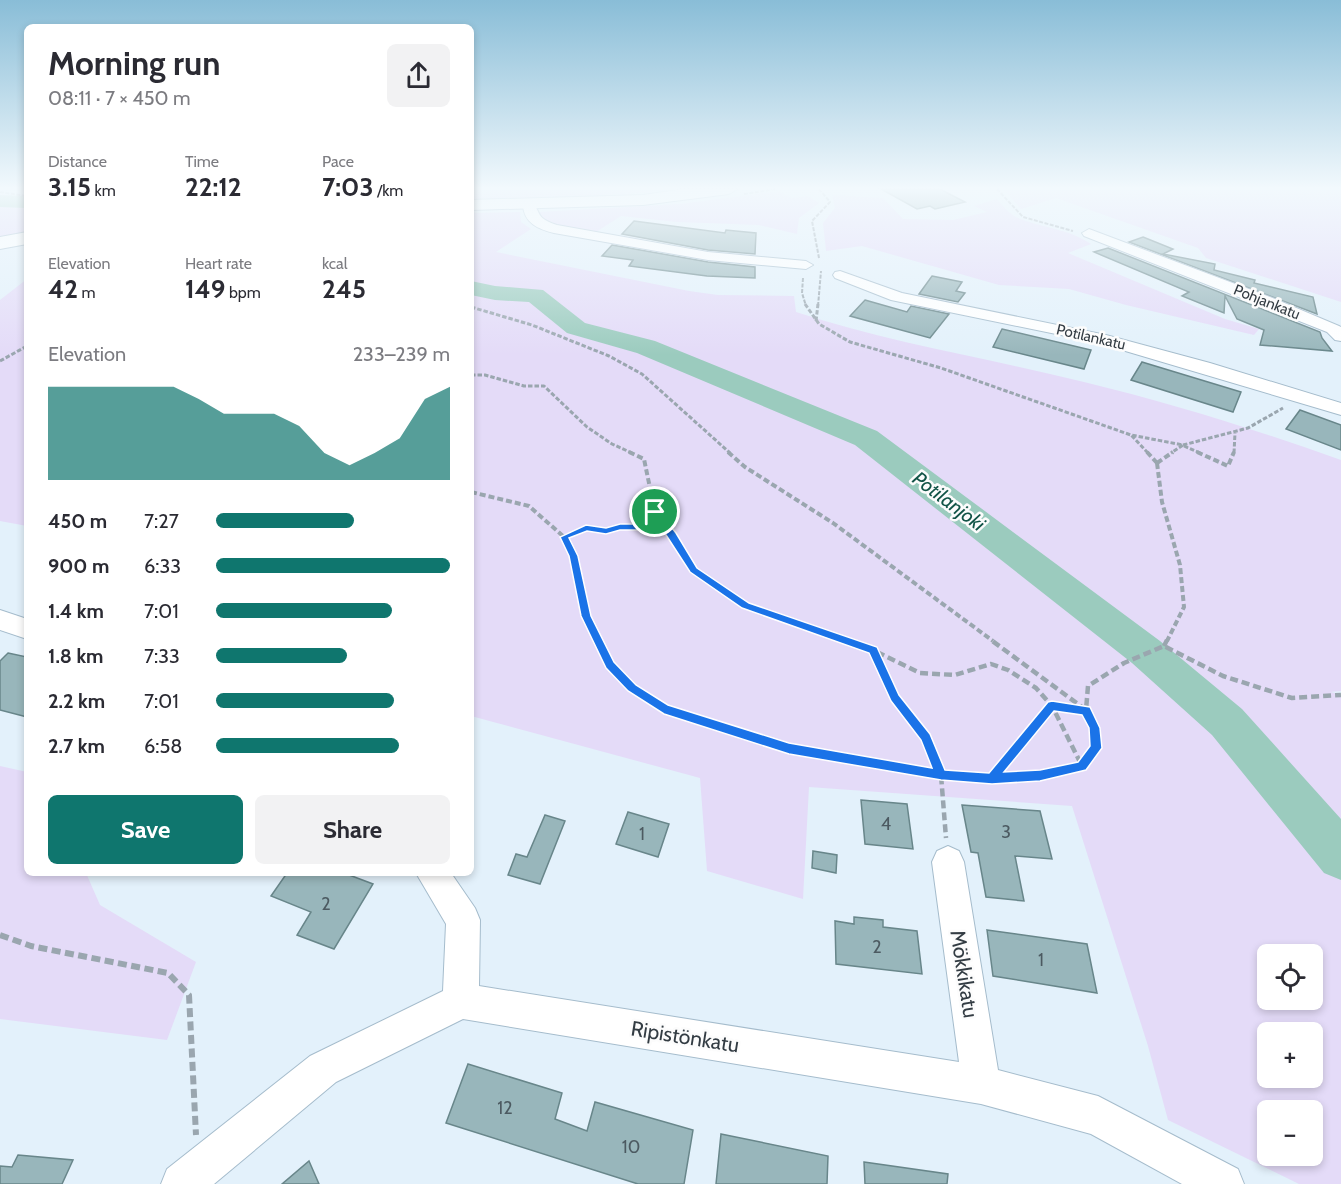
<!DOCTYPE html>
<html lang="en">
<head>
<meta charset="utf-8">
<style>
	:root { --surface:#fff; --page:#f2f2f3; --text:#2b2b33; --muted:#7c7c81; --accent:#0f766e }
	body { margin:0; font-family:Cabin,sans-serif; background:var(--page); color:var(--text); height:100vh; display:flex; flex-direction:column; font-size:22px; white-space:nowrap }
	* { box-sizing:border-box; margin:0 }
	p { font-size:20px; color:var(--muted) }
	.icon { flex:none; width:33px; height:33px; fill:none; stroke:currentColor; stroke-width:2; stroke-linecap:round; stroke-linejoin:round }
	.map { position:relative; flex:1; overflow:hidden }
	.details { position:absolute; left:24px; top:24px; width:450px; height:852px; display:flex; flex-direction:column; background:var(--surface); border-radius:9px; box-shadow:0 3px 9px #0003 }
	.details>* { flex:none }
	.fabs { position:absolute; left:1257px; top:944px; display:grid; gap:12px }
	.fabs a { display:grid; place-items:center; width:66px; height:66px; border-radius:9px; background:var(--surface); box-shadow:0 3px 9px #0003; font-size:30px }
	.pin { position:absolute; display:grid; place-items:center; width:51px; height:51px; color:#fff; margin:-26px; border:3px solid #fff; border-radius:50%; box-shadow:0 2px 6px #0007 }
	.round { display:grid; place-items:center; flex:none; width:63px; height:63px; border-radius:9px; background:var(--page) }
	.headline { display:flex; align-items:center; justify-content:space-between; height:102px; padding:0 24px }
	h1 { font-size:33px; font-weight:700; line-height:45px }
	.metrics { display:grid; grid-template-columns:repeat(3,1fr); gap:9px; height:102px; padding:6px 24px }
	.metrics div { display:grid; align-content:center }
	.metrics b { font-size:26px; font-weight:700 }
	.metrics small { font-size:16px; font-weight:400 }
	.metrics p { font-size:16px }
	.chart { height:168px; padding:12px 24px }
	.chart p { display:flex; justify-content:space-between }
	.chart svg { width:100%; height:108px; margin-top:6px; fill:var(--accent); opacity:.7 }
	.cta { display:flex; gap:12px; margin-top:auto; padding:12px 24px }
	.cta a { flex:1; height:69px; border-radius:9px; background:var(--accent); color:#fff; font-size:24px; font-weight:700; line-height:69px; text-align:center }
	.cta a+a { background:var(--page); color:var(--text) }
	ul { padding:0 24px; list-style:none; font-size:20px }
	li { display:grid; grid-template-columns:96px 72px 1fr; align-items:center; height:45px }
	li i { height:15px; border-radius:8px; background:var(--accent) }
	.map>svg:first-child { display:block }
	.green { fill:#e4dbf8; fill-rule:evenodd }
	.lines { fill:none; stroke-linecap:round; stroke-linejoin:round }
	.river { fill:#9bcbbe; fill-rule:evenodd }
	.building { fill:#98b6bb; stroke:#68868a; stroke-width:1.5 }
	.street-casing { stroke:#a5bccc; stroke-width:2 }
	.secondary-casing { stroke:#a5bccc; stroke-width:2 }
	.path-far4 { stroke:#9aa6af; stroke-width:2; stroke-dasharray:4 1.5; stroke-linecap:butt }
	.path-far3 { stroke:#9aa6af; stroke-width:3; stroke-dasharray:4.5 2; stroke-linecap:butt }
	.path-far2 { stroke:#9aa6af; stroke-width:4; stroke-dasharray:6 3; stroke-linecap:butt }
	.path-far1 { stroke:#9aa6af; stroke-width:4.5; stroke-dasharray:8 4; stroke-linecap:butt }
	.path { stroke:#9aa6af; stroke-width:6; stroke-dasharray:9 4.5; stroke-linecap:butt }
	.street { fill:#fff; fill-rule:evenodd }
	.secondary { fill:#fff; fill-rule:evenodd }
	.route { fill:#1a73e8; stroke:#fff; stroke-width:1.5; fill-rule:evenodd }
	.labels { text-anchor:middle; stroke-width:5; stroke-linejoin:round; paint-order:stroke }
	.far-street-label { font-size:15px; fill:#333c43; stroke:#fcfcfc }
	.near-number-label { font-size:18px; fill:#4c5a61 }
	.water-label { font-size:20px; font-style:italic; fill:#125447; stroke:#fcfcfc }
	.near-street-label { font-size:21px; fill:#333c43; stroke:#fcfcfc }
</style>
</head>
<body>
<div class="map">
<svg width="1341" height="1184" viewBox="0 0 1341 1184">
	<rect width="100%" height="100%" fill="#e3f1fb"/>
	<g class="green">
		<polygon points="471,189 672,189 640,193 471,201"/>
		<polygon points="1003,189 1341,189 1341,302 1206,258 1198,248 1056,198 1021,209"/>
		<polygon points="779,191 792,198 808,196 819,203 799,218 797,234 759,225 677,222 621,216 596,232 549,224 539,218 539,212 680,204"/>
		<path d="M832 195 883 198 903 219 953 220 987 212 974 206 997 199C1002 205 1008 212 1014 216 1039 228 1068 228 1091 244L1068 253 1225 319 1259 329 1254 335 1126 305 1069 289 999 285 862 246 826 251 823 223 835 208Z"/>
		<polygon points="0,198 27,198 27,234 0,238"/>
		<path d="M520 212 521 222 531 229 496 252 689 291 718 295 794 296 796 312C890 343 988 358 1084 382 1171 403 1257 430 1341 460V691L1330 692 1341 694V1184H1299L1168 1120 1148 1046 1072 806 809 787 803 899 707 871 700 778 471 716V213ZM1268 954H1312V999H1268ZM1268 1032H1312V1077H1268ZM1268 1110H1312V1155H1268Z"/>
		<polygon points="27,279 27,526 0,521 0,300"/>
		<polygon points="0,766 27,772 27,873 86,873 100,905 196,962 167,1040 0,1019"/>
	</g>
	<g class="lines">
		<g class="river">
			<polygon points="0,195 27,196 27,208 0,207"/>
			<polygon points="471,281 495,286 543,290 585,323 655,341 877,431 1160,641 1242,709 1341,819 1341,880 1324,873 1212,735 1132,663 855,445 637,353 567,333 529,302 495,300 471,295"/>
		</g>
	</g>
	<g class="building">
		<polygon points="881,189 940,189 965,202 935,209 930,206 917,209"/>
		<polygon points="634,221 725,233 726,230 756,233 755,254 708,250 622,234"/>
		<polygon points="1143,237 1173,249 1163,254 1215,264 1214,270 1255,280 1254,283 1313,297 1317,314 1129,242"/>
		<polygon points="612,245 708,262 755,267 755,278 707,276 629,266 633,260 602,256"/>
		<polygon points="1108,248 1320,332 1322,338 1332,351 1260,345 1264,330 1237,319 1225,296 1224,313 1182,296 1189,292 1094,252"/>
		<polygon points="932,276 962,282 956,291 965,293 958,302 919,294"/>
		<polygon points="865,300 907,312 911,306 949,314 930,338 850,316"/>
		<polygon points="1002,329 1091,350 1084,369 993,347"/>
		<polygon points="1142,362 1241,392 1233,412 1131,380"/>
		<polygon points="1300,410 1341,425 1341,450 1286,429"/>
		<polygon points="8,653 27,657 27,717 0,710 0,661"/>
		<polygon points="861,800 907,804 913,849 865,844"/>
		<polygon points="962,805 1040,811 1052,859 1015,856 1024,901 986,897 978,853 971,852"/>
		<polygon points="628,812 669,824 658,857 616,844"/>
		<polygon points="545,815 565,821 540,884 508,875 516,854 527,857"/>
		<polygon points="813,851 837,855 836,873 812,868"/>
		<polygon points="287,873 344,873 373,884 334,949 297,935 311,912 271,896"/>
		<polygon points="854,917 883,920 883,927 917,931 922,974 836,964 835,921 854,924"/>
		<polygon points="987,930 1087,944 1097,993 993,976"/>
		<polygon points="468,1064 562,1093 555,1119 587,1131 595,1102 693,1130 684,1184 638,1184 446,1123"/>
		<polygon points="721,1134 828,1156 827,1184 716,1184"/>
		<polygon points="18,1155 73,1160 62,1184 0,1184 0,1166 12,1167"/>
		<polygon points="309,1161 319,1184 282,1184"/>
		<polygon points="864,1162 948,1174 947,1184 865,1184"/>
	</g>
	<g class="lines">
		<g class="street-casing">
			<g id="street">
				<path d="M529 201 534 202C540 217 540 219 557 225L708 252 806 261 813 265 806 269 708 260 554 233C538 229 524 223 523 205Z"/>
				<polygon points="1089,229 1275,299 1339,326 1341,327 1341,341 1335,340 1327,332 1084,236 1082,233"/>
				<polygon points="840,271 902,293 1106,335 1210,363 1341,403 1341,415 1095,342 891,300 835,278 833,275 835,272"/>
				<polygon points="0,610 27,619 27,639 0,630"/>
				<polygon points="948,846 959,851 964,862 998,1070 1098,1096 1238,1169 1244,1184 1182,1184 1091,1134 981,1104 463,1019 336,1082 214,1184 161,1184 167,1169 310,1056 443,991 446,924 416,873 451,873 475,908 480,920 479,986 959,1062 932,862 937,851"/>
			</g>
		</g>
		<g class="secondary-casing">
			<g id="secondary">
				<polygon points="685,189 737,189 729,194 643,205 471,210 471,200 643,195"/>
				<polygon points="27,232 27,244 0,249 0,237"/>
			</g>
		</g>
		<g class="path-far4">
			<polyline points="819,189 830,202 812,221 819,258"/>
			<polyline points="997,189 1023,217 1073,231"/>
			<polyline points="0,192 27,196"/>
			<polyline points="744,194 776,189"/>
			<polyline points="803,278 802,293 806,306"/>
			<polyline points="818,306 821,271"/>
		</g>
		<g class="path-far3">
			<polyline points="805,304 819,324 850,342 941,368 1131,435"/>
			<polyline points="471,307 532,325 609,356 642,374 730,453"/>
			<polyline points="816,321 818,304"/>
			<polyline points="0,361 27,346"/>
			<polyline points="471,375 485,375 524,386 544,386 587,427 612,444 632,453"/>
			<polyline points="1183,445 1248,428 1283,408"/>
			<polyline points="1184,446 1200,453"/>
			<polyline points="1148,453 1131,435 1183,445 1171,453"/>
			<polyline points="1234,453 1235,433"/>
		</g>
		<g class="path-far2">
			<polyline points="629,452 644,459 655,512 693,570 745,605 847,641"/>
			<polyline points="728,452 745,467 833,523 993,641"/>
			<polyline points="1147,452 1157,463"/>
			<polyline points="1197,452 1228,466 1234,452"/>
			<polyline points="1157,463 1162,502 1180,565 1184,607 1167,641"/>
			<polyline points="1157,463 1173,452"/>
			<polyline points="471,492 529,506 564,537 574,557 586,616 598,641"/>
			<polyline points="564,537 586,528 606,531 620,527 644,527 655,512"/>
		</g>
		<g class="path-far1">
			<polyline points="598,640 610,665 632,688 664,709 789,748 941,775 992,778 1040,776 1082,766 1096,748 1095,728 1086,710 991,640"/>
			<polyline points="843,640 873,650 920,673 955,675 991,664 1008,670 1036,688 1052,706 1082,766"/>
			<polyline points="1164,646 1167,640"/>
			<polyline points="873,651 895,698 926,737 941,775 946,838"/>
			<polyline points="992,778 1052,706 1086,710 1088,686 1124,663 1164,646 1223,676 1292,698 1341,695"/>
		</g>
		<polyline class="path" points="0,935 31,946 168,973 189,995 196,1135"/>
		<use href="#street" class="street"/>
		<use href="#secondary" class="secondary"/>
	</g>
	<linearGradient id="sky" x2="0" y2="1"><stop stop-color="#89bdd7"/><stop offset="0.53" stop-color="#f2f9fd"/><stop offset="1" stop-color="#f2f9fd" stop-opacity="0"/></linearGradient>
	<rect width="1341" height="355" fill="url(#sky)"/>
	<path class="route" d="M652 510H658L676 533 697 568 749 603 877 647 899 695 930 734 945 770 989 773 1048 702 1052 701 1090 707 1100 728 1102 748 1086 770 1040 781 992 784 941 780 789 754 664 714 628 691 606 668 581 616 569 556 560 537 586 525 606 528 620 524H641ZM655 518 690 572 742 608 869 653 891 701 921 740 932 768 789 743 668 705 636 685 614 662 591 616 578 556 569 538 587 531 606 534 620 530H644ZM1054 711 1082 715 1089 728 1090 746 1078 762 1040 770 1004 772Z"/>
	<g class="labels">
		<g class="far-street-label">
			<text transform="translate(1267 302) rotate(22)" y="5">Pohjankatu</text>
			<text transform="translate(1091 337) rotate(13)" y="5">Potilankatu</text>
		</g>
		<g class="near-number-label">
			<text x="886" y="830">4</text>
			<text x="1006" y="838">3</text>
			<text x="642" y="840">1</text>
			<text x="326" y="910">2</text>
			<text x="877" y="953">2</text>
			<text x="1041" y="966">1</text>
			<text x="505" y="1114">12</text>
			<text x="631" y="1153">10</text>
		</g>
		<g class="water-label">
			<text transform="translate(949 501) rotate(37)" y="7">Potilanjoki</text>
		</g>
		<g class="near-street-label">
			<text transform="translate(964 974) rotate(81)" y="7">Mökkikatu</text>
			<text transform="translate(685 1037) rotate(9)" y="7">Ripistönkatu</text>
		</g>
	</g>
</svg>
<div class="fabs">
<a><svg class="icon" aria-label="locate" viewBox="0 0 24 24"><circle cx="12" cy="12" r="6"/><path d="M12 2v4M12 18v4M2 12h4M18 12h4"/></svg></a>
<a>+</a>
<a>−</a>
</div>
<div class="pin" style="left:655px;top:512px;background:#1e9e55"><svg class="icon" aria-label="arrive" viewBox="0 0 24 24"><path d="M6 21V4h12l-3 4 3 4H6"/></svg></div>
<section class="details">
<div class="headline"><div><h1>Morning run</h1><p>08:11 · 7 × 450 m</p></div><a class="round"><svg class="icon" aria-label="share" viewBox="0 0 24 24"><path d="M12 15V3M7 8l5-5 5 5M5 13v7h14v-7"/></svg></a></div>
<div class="metrics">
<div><p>Distance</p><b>3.15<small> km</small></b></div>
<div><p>Time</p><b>22:12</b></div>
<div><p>Pace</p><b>7:03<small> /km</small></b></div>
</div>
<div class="metrics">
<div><p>Elevation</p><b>42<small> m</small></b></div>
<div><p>Heart rate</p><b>149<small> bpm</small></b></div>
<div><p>kcal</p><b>245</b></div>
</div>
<div class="chart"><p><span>Elevation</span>233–239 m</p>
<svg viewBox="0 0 160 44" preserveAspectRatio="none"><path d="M0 44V6L10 6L20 6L30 6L40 6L50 6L60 11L70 17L80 17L90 17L100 22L110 33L120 38L130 33L140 27L150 11L160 6V44z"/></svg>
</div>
<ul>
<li><b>450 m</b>7:27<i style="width:59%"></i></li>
<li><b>900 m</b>6:33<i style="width:100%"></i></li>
<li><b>1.4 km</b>7:01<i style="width:75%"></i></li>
<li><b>1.8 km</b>7:33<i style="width:56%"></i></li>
<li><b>2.2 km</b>7:01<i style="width:76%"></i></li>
<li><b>2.7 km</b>6:58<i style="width:78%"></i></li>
</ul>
<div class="cta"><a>Save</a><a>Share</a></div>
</section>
</div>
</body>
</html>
